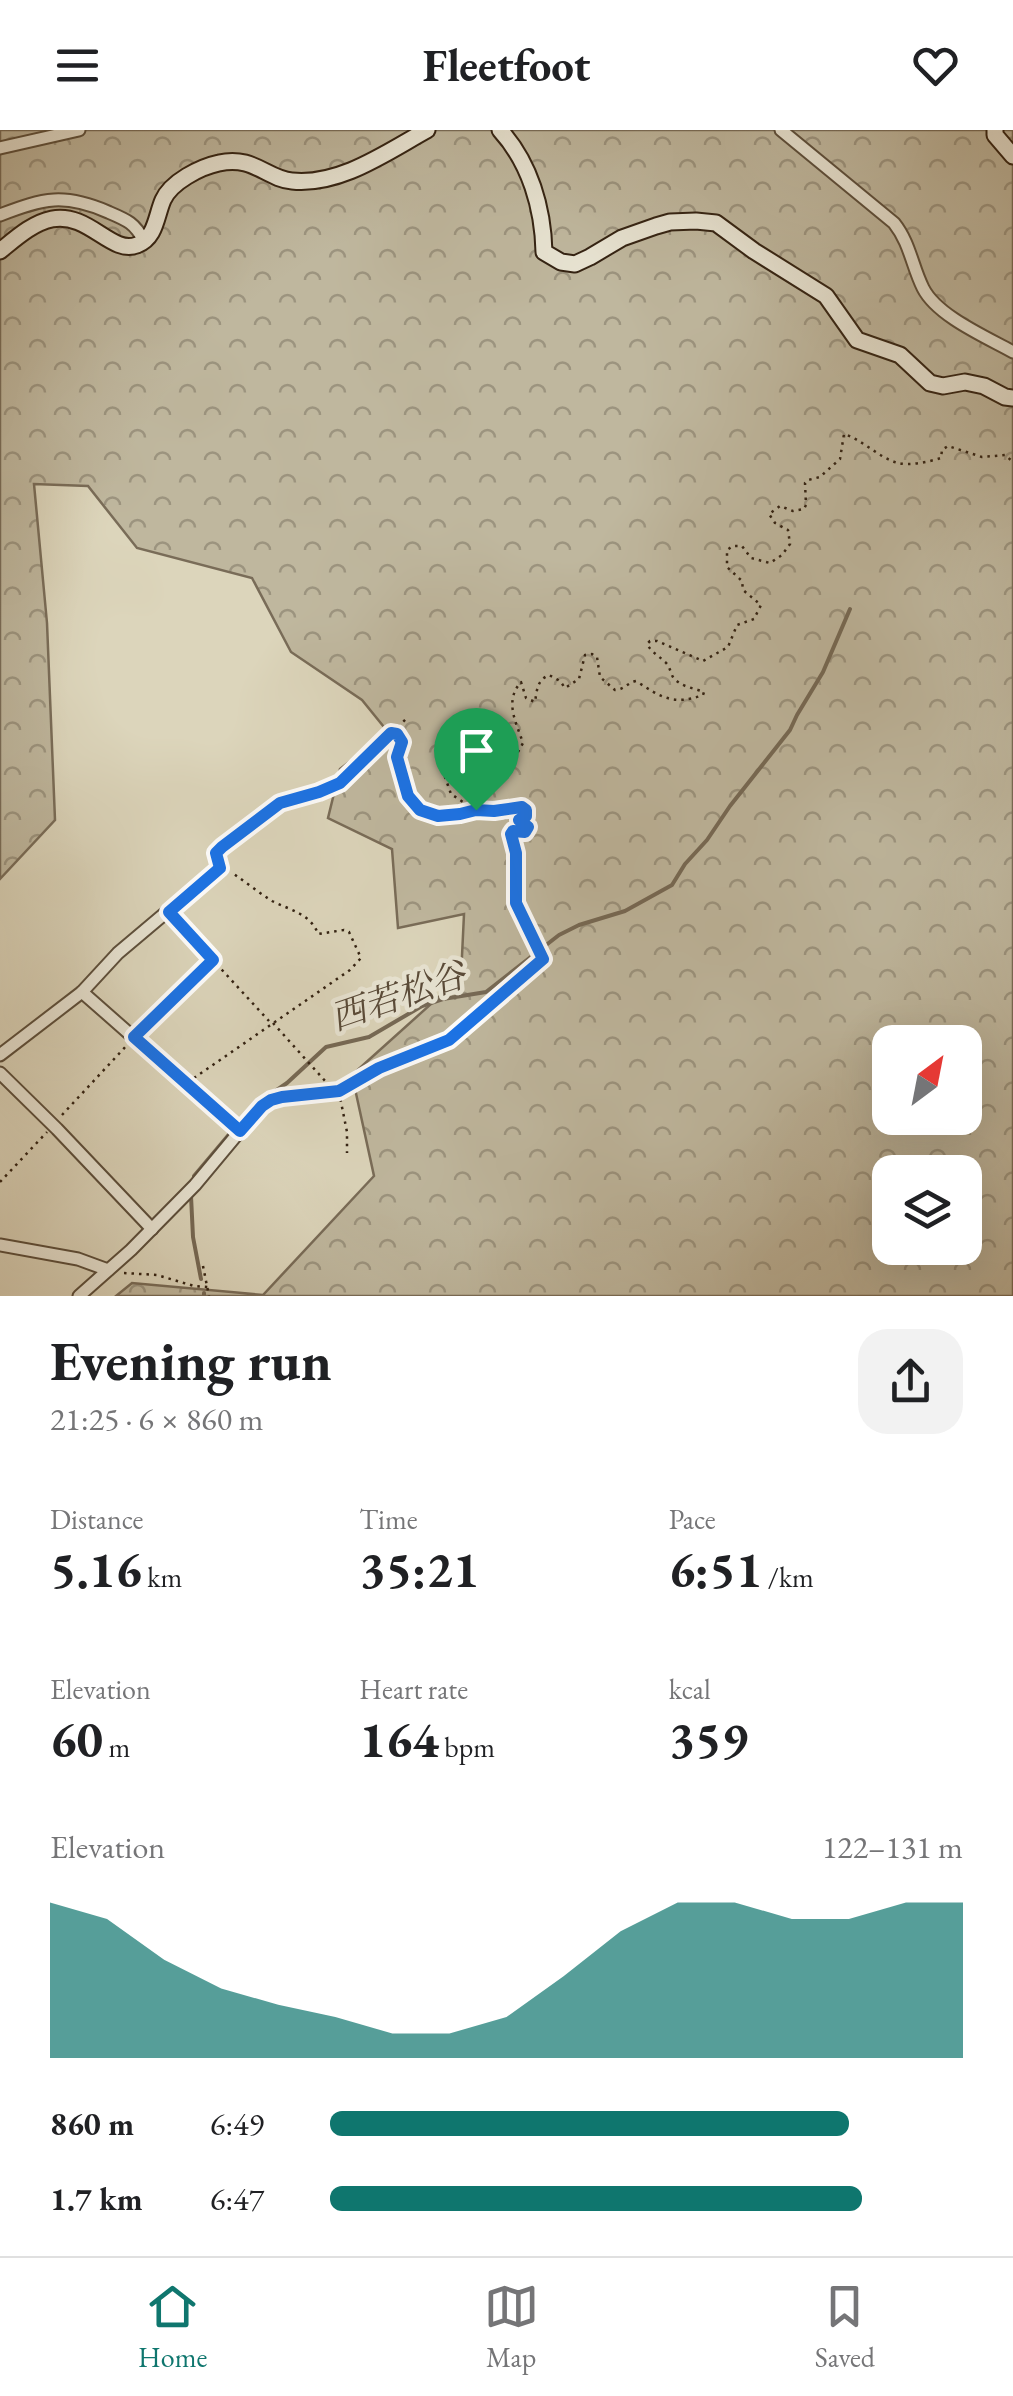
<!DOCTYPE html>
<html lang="en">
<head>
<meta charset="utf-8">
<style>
	:root { --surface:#fff; --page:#f2f2f2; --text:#202124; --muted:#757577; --line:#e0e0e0; --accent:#0f766e }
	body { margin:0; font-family:"EB Garamond","Noto Serif JP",serif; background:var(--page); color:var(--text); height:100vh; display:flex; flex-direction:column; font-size:38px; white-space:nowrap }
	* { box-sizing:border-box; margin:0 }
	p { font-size:32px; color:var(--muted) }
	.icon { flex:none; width:55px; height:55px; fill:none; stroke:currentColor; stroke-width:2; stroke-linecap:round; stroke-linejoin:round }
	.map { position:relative; height:1166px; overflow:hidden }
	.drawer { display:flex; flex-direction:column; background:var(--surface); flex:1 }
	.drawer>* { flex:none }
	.needle { width:65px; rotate:32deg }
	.tools { position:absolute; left:872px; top:895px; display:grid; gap:20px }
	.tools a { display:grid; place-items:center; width:110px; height:110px; border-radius:20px; background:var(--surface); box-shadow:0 10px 40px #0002; font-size:50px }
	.pin { position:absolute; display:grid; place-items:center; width:85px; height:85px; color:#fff; margin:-102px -42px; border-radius:50% 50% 50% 0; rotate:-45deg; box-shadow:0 0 10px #0007 }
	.pin .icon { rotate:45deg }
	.round { display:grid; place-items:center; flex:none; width:105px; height:105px; border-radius:30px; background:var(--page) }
	.head { display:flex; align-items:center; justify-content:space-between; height:170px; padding:0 50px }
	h1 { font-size:55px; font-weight:700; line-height:75px }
	.figures { display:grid; grid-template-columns:repeat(3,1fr); gap:15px; height:170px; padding:10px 50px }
	.figures div { display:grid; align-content:center }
	.figures b { font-size:50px; font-weight:700 }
	.figures small { font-size:28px; font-weight:400 }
	.figures p { font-size:28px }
	.chart { height:280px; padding:20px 50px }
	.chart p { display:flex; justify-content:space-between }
	.chart svg { width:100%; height:180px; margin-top:10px; fill:var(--accent); opacity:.7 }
	ul { padding:0 50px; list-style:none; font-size:32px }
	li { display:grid; grid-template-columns:160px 120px 1fr; align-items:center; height:75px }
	li i { height:25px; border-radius:12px; background:var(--accent) }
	header { display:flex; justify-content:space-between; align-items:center; height:130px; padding:0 50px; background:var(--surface); font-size:45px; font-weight:700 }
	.tab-bar { display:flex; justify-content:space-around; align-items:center; height:140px; border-top:2px solid var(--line); background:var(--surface); font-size:28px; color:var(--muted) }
	.tab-bar a { display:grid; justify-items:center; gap:5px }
	.tab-bar .current { color:var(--accent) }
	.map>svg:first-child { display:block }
	.forest { fill:url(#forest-crowns); stroke:#796c58; stroke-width:2.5; fill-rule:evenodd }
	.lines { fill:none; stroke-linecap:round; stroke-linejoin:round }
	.stream { stroke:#766955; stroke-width:4 }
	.minor-casing { stroke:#5d4f3c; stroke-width:15 }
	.secondary-casing { stroke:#332212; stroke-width:19 }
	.path { stroke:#332212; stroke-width:2.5; stroke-dasharray:2.5 5; stroke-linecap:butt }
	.minor { stroke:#e8e4d3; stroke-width:11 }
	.secondary { stroke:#e8e4d3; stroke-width:15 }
	.route-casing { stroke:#fff; stroke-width:20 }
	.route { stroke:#1a73e8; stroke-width:12 }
	.labels { text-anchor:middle; stroke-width:9; stroke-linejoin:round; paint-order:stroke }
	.water-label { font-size:35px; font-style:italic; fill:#5a4b39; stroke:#e8e4d3 }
</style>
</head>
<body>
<header><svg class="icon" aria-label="menu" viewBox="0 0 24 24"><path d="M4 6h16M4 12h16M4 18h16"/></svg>Fleetfoot<svg class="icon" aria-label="heart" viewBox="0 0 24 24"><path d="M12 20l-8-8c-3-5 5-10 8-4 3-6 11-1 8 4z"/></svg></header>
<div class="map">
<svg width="1013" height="1166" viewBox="0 0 1013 1166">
	<defs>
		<pattern id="forest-crowns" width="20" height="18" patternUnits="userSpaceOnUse" patternTransform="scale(2.5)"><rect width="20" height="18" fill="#bfb79e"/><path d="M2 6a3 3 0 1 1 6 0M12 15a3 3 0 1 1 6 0" fill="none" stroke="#9c947f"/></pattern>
	</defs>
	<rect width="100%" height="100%" fill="#dcd5bb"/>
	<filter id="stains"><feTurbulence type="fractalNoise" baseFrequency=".002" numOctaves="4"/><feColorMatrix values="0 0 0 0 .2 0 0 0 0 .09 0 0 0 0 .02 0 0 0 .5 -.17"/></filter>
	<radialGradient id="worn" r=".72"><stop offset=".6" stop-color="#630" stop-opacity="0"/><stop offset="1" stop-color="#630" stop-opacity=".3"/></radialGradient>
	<path class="forest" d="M0 0H1013V1166H116L132 1153 263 1165 374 1046 352 945 461 847 464 784 398 798 392 719 328 688 340 639 388 602 362 570 291 522 252 448 137 418 88 356 34 354 47 493 55 690 0 749ZM890 912H965V988H890ZM890 1042H965V1118H890Z"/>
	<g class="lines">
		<g class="stream">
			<polyline points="194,1046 253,976 287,953 326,917 369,907 422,876 443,869 486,862 559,805 579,795 625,781 672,755 685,734 707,710 730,676 790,600 797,585 823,542 850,479"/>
			<polyline points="191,1066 193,1107 201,1149"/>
			<polyline points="204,1163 204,1166"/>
		</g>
		<g class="minor-casing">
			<g id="minor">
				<path d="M781 0 894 93C910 113 912 136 923 158 937 186 986 207 1013 222"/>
				<polyline points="0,18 79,0"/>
				<path d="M0 85C44 68 64 63 108 82 127 90 135 93 144 111"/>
				<polyline points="0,925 82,862 118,823 220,737 216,723 222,717 280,673 319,662 340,653 391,603"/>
				<polyline points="0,943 57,999 152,1099"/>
				<polyline points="0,1115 78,1129 108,1140"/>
				<polyline points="79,1166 131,1120 195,1055 240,1001 82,862"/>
			</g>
		</g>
		<g class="secondary-casing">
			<g id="secondary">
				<path d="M500 0C530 33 543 78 544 122L561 132 575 134 590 127 622 108 656 96 670 92 696 91 716 93 754 121 826 166 857 210 900 225 930 253 943 256 965 252 984 256 1005 267 1013 268"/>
				<polyline points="995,0 995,5 1013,26"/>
				<path d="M0 121C15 109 32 93 52 89 89 82 111 125 137 115 156 108 156 86 163 70 171 52 200 37 219 33 253 25 267 49 292 51 340 56 387 22 427 0"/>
			</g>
		</g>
		<g class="path">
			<polyline points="398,597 407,588"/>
			<path d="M475 680 451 664 445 647 451 638 463 636 486 651 491 650 494 634 500 627 514 629 523 613C516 592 504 571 521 552L526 568 535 572C537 560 537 550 549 545L560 551 565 558 579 549 585 525 592 524 597 527 600 547 615 560C624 560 627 553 636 551 661 567 673 576 703 565L704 562C694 558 680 557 673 547 670 542 670 536 665 532 658 525 652 523 647 514L650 511H657L703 531 728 517 737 495 754 489 761 475 743 460 742 451 727 437V420L733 416H742L751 428 770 433 782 425 790 414 788 400 775 393 769 384 780 376 793 381 804 379 806 375 805 353 808 350 820 347 840 329 844 304C863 310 879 328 898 333 910 336 928 332 941 328L942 320 948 316 982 327 1005 325 1013 332"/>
			<polyline points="176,790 269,891"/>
			<polyline points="273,893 335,962"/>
			<polyline points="140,901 213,830"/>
			<path d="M194 948 350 840 361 828 349 802 344 800 318 804C311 784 290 780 272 771 258 762 244 751 231 742"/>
			<polyline points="339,962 347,1002 347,1023"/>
			<polyline points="62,985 128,914"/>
			<polyline points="246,993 262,976 271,970 282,967 339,961 379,938 449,910 543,829 515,773 516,723 511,704 513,701 525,703 528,697 519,689 526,687 526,680 522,677 494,681 475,680 460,684 437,685 420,681 407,666 397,627 402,612 400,607"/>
			<polyline points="0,1052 47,1002"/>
			<polyline points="203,1136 209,1166"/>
			<polyline points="124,1143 157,1145 194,1156 208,1157"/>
		</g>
		<use href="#minor" class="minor"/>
		<use href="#secondary" class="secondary"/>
	</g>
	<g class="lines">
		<g class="route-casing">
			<polygon id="route" points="391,603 397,604 402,612 397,627 408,666 420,680 438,686 460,684 476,680 494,681 522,677 526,680 526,686 519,690 528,697 525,702 513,701 511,704 516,723 516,773 543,829 449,910 379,938 339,961 282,967 271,970 262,976 240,1001 134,907 213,830 169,782 220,738 216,723 222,717 280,673 319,662 340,653"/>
		</g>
		<use href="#route" class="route"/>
	</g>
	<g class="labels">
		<g class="water-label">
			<text transform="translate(398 866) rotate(-19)" y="12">西若松谷</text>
		</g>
	</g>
	<rect width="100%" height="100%" filter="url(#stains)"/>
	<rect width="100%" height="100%" fill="url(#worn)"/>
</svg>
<div class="tools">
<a><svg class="needle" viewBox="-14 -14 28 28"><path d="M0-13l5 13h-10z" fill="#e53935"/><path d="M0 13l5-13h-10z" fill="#757577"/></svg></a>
<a><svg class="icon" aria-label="layers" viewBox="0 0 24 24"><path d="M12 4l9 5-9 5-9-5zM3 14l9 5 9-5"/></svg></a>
</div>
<div class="pin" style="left:476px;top:680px;background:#1e9e55"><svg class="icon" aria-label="arrive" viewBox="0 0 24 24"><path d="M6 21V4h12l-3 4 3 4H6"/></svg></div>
</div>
<section class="drawer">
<div class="head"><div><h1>Evening run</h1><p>21:25 · 6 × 860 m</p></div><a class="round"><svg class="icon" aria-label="share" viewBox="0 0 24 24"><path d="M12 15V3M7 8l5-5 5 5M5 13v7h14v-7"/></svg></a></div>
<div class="figures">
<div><p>Distance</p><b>5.16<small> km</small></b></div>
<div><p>Time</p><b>35:21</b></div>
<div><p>Pace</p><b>6:51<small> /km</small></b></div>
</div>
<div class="figures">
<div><p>Elevation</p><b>60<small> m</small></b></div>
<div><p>Heart rate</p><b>164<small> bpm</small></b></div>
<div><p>kcal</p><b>359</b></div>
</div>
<div class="chart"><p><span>Elevation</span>122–131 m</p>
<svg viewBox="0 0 160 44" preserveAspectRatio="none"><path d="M0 44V6L10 10L20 20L30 27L40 31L50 34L60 38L70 38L80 34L90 24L100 13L110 6L120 6L130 10L140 10L150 6L160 6V44z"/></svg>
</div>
<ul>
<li><b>860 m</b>6:49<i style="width:82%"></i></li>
<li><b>1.7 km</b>6:47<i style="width:84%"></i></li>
</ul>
</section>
<nav class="tab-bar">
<a class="current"><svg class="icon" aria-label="home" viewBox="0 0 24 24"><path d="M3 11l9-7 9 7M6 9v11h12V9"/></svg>Home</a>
<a><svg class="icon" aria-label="map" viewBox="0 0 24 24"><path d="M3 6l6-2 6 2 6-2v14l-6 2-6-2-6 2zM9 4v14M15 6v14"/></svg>Map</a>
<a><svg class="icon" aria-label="saved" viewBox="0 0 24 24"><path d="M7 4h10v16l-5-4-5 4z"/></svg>Saved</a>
</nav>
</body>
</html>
